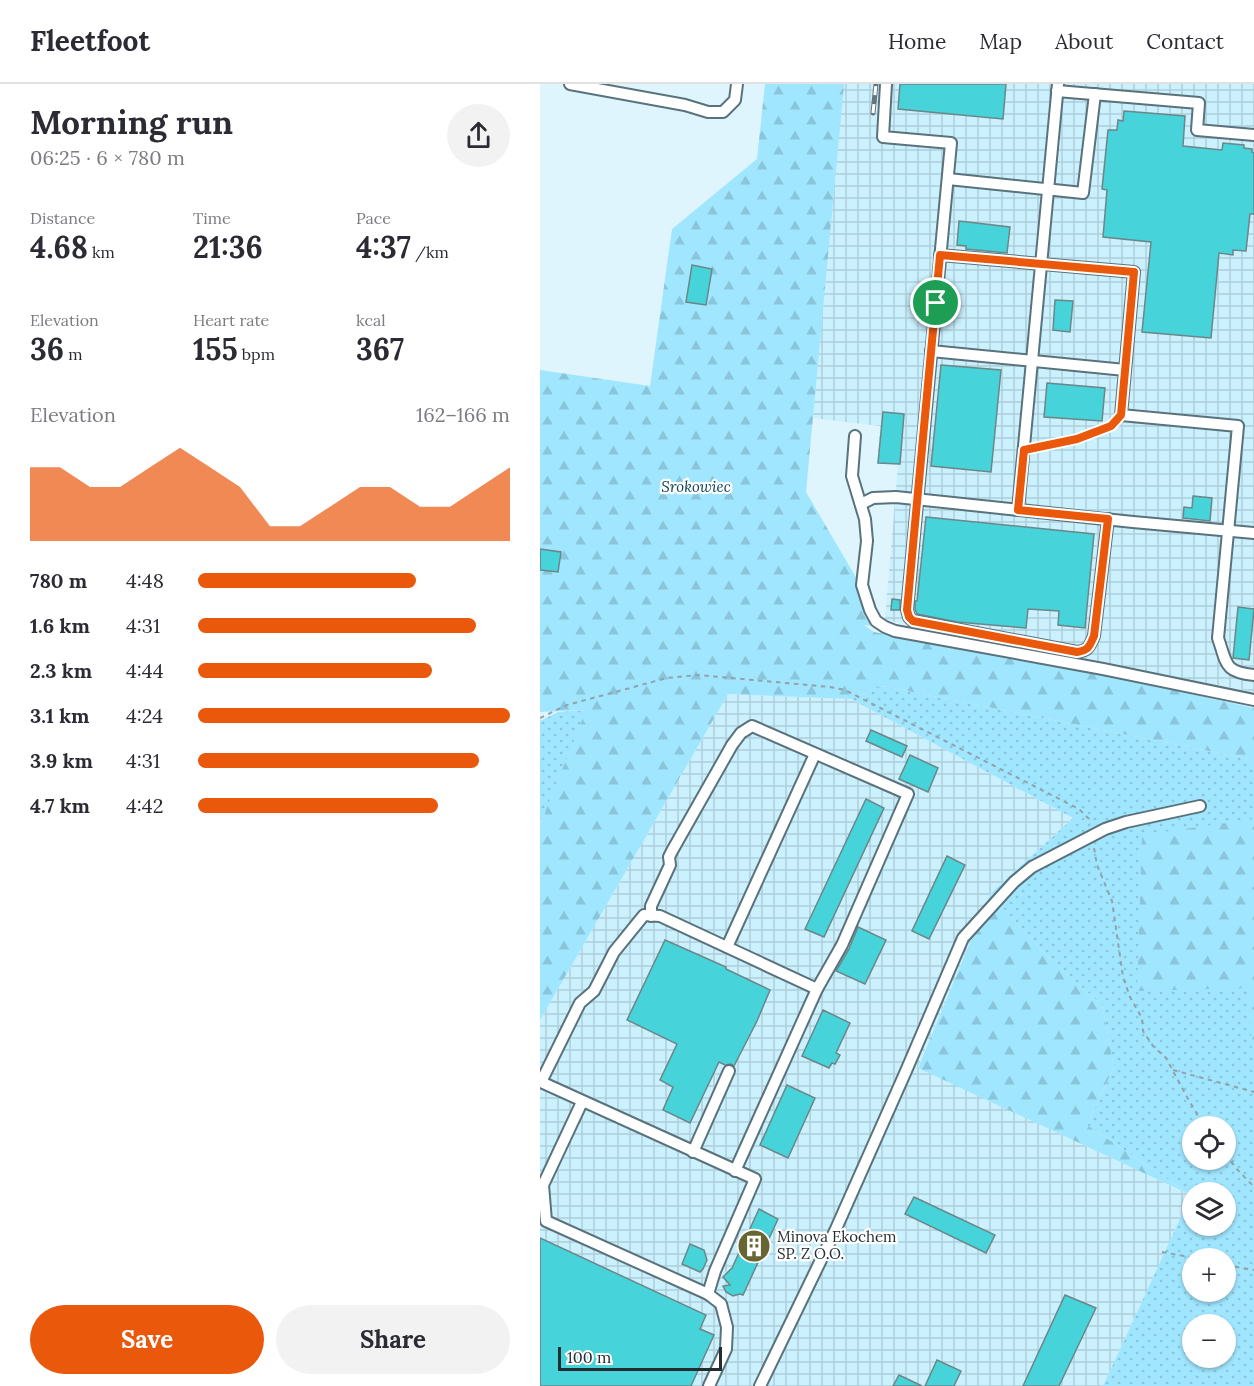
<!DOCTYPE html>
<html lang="en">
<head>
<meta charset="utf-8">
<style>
	:root { --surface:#fff; --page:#f2f2f3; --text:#2b2b33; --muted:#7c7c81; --line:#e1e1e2; --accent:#ea580c }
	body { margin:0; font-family:Lora,serif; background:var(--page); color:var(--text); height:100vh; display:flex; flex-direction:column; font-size:22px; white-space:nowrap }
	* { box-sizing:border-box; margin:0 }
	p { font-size:20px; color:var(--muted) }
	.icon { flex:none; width:33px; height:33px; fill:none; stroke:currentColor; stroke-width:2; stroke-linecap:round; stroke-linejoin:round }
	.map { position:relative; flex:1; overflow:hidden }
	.panel { display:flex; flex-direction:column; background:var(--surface); width:540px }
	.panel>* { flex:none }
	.buttons { position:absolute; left:642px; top:1032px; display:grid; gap:12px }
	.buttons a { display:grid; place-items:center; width:54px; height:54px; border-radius:50%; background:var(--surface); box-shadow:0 2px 4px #0004; font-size:30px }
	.scale { position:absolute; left:18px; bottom:15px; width:164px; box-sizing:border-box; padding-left:6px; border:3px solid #242e32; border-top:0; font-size:16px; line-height:21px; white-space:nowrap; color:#242e32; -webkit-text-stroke:4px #fff; paint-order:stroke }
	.pin { position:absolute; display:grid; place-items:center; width:51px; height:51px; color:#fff; margin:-26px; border:3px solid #fff; border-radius:50%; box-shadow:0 2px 6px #0007 }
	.round { display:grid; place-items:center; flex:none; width:63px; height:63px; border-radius:32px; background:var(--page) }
	.summary { display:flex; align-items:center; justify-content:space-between; height:102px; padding:0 30px }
	h1 { font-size:33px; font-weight:800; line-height:45px }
	.figures { display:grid; grid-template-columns:repeat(3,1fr); gap:9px; height:102px; padding:6px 30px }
	.figures div { display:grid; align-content:center }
	.figures b { font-size:30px; font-weight:800 }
	.figures small { font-size:16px; font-weight:400 }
	.figures p { font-size:16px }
	.chart { height:168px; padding:12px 30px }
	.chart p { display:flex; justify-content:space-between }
	.chart svg { width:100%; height:108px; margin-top:6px; fill:var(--accent); opacity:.7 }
	.primary-button { display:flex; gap:12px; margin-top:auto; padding:12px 30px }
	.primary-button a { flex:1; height:69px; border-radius:36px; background:var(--accent); color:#fff; font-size:24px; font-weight:800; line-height:69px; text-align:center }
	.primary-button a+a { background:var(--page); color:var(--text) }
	ul { padding:0 30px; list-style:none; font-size:20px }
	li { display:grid; grid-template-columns:96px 72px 1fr; align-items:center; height:45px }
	li i { height:15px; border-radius:8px; background:var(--accent) }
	header { display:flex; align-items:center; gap:36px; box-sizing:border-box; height:84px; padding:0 30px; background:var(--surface); border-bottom:2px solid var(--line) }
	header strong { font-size:28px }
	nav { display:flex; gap:33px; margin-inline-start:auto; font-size:21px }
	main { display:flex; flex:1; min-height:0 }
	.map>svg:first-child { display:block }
	.industrial { fill:url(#industrial-grid) }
	.grass { fill:url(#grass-dots); fill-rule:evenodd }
	.forest { fill:url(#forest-firs) }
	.building { fill:#46d3d9; stroke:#6b8788; stroke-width:1.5 }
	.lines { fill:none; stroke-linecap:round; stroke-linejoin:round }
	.minor-casing { stroke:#59727b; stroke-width:14 }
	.path { stroke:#91a2a9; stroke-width:2; stroke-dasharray:4.5 4.5; stroke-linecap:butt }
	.minor { stroke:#fff; stroke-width:10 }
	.rail-casing { stroke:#66757a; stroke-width:5 }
	.rail { stroke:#fff; stroke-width:3; stroke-dasharray:9; stroke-linecap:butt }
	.route-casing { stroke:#fff; stroke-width:12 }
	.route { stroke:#ea580c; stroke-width:8 }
	.labels { text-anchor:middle; stroke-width:4.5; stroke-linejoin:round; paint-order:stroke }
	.park-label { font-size:15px; font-style:italic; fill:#0e4353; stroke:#fff }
	.poi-label { font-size:15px; fill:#242e32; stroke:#fff; text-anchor:start }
</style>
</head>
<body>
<header>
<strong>Fleetfoot</strong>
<nav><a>Home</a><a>Map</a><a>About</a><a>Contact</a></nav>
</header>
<main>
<section class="panel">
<div class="summary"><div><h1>Morning run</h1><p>06:25 · 6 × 780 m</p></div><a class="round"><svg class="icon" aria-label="share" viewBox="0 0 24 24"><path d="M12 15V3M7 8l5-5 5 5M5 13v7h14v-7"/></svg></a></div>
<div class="figures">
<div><p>Distance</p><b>4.68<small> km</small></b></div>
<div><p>Time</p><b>21:36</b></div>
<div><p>Pace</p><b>4:37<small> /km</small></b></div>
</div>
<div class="figures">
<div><p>Elevation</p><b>36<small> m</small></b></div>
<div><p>Heart rate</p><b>155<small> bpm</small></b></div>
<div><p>kcal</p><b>367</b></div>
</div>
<div class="chart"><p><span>Elevation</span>162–166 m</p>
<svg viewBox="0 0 160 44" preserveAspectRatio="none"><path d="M0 44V14L10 14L20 22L30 22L40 14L50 6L60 14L70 22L80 38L90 38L100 30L110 22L120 22L130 30L140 30L150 22L160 14V44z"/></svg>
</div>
<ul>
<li><b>780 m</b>4:48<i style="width:70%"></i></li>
<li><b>1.6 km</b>4:31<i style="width:89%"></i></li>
<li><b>2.3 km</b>4:44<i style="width:75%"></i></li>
<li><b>3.1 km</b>4:24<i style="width:100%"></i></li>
<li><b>3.9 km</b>4:31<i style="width:90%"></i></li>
<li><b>4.7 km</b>4:42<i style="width:77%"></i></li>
</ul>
<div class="primary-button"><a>Save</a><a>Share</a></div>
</section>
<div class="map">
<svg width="714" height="1302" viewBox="0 0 714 1302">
	<defs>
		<pattern id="industrial-grid" width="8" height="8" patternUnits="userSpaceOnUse" patternTransform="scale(1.5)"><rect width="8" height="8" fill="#cbf0fe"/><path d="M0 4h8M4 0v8" fill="none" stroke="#aeceda"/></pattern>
		<pattern id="grass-dots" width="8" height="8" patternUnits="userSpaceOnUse" patternTransform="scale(1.5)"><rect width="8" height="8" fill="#a0e6ff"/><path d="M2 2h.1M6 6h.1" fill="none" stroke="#8ac6db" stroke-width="1.8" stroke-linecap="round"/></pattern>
		<pattern id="forest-firs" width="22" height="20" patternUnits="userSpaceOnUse" patternTransform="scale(1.5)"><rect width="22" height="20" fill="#a0e6ff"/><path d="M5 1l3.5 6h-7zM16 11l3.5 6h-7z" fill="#8ac6db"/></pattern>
	</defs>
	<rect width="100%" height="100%" fill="#dff5fe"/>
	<g class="industrial">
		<polygon points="299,0 714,0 714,608 345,536 358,381 337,379 340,342 264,333"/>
		<polygon points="188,610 311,615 533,734 450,810 378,983 651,1111 563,1302 0,1302 0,936"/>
	</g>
	<g class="grass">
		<path d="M342 602 714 676V1302H563L651 1111 547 1041 574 983 562 921 509 874 450 810 533 734 311 615ZM652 1042H686V1076H652ZM652 1108H686V1142H652ZM652 1174H686V1208H652ZM652 1240H686V1274H652Z"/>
		<polygon points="47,626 0,741 0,637 18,628"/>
	</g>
	<g class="forest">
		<polygon points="225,0 304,0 266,408 345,543 324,541 334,548 543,586 714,624 714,676 342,602 311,615 188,610 0,936 0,741 46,626 0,628 0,286 110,302 132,145 217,75"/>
		<polygon points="714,735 714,969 712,969 708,904 597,907 602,751"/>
		<polygon points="450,810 509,874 562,921 574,983 547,1041 651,1111 378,984"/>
	</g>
	<g class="building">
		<polygon points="360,0 466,0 463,35 358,25"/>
		<polygon points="584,27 645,32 643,62 682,66 683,59 704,61 704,64 712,65 712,68 714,69 714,130 710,130 706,167 693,166 693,171 679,169 671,254 602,248 611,158 563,153 567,106 562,105 568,46 577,46 578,36 583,37"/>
		<polygon points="419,137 470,143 467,169 426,165 426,162 417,161"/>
		<polygon points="152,181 172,185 166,221 146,218"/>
		<polygon points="515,216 533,217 530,248 513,246"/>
		<polygon points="401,281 461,286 451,388 391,382"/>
		<polygon points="507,299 565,304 562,337 504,333"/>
		<polygon points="343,328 364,330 360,380 338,379"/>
		<polygon points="653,412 672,414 670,437 643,434 644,423 652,424"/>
		<polygon points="386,433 554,450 545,544 518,541 519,527 488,525 486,544 417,538 377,530 375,525 375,517 377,517"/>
		<polygon points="0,465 21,468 18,488 0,486"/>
		<polygon points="352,515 360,516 360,526 351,526"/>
		<polygon points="698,523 714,525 709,576 693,574"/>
		<polygon points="331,646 367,662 362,673 326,657"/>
		<polygon points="370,671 398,684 388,708 359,695"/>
		<polygon points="326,715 344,724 284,853 265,845"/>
		<polygon points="407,772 425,781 389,855 372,847"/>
		<polygon points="318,843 346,856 325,900 296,887 309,865"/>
		<polygon points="125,856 186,883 186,885 230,906 217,937 194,982 191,980 185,981 179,978 150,1039 123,1026 133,1003 120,996 137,960 87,936"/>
		<polygon points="283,926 310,939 296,969 300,971 295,980 292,979 289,984 262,972"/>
		<polygon points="247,1001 275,1014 248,1074 220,1061"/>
		<polygon points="374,1113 455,1151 446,1169 365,1130"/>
		<polygon points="219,1125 238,1135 203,1211 200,1210 193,1212 186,1208 183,1202 190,1201 183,1193 192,1184"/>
		<polygon points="0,1154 166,1231 160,1245 174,1251 151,1302 0,1302"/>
		<polygon points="150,1160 164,1166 167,1176 163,1185 160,1188 142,1180"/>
		<polygon points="525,1211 556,1224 519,1302 483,1302"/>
		<polygon points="397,1276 421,1287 414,1302 385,1302"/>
		<polygon points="359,1291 382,1302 353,1302"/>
	</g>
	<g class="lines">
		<g class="minor-casing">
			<g id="minor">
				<polyline points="30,0 145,21 168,28 183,28 195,16 197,0"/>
				<path d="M346 0 343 53 411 59 367 526 369 533 373 537 537 568C549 566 549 563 554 552L568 435"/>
				<polyline points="517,7 659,19 657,46 714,51"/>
				<polyline points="408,95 543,109 555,10"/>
				<path d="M400 171 594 188 581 331 698 342 678 554C687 580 684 588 714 591"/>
				<polyline points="391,267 585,286"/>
				<polyline points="315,352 312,392 325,435 327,457 322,501 330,526 336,537 345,543 355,547 563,585 714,616"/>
				<polyline points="321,420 333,414 356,413 593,438 714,449"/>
				<polyline points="478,426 518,0"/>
				<polyline points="111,832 111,822 130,781 129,773 132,767 192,661 201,649 212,642 368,710 302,861 277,905 195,1087"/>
				<polyline points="187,863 275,670"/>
				<polyline points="42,1018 3,1101 6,1137 168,1210"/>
				<polyline points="153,1068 189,987"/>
				<polyline points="169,1302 186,1265 187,1243 181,1220 168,1210 175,1187 215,1095 1,998 40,919 54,907 74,868 104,831 120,832 277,905"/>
				<polyline points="220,1302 295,1147 366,987 423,854 474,798 492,783 565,745 586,738 660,722"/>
			</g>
		</g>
		<g class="path">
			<polyline points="495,364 537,355 571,342 575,338"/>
			<polyline points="0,634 27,621 127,594 158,591 290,603 305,606 539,725 549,735 550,740"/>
			<polyline points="554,764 557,781 572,817 583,893 590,913 602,934 603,947 613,962 626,974 647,1013 664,1042"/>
			<polyline points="633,986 714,1008"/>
			<polyline points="686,1070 695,1083 714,1103"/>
			<polyline points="622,1168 655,1174"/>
			<polyline points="686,1181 714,1186"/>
		</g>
		<use href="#minor" class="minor"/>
		<g class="rail-casing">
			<polyline id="rail" points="333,29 336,0"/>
		</g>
		<use href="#rail" class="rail"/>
	</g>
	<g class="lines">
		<g class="route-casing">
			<path id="route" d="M400 171 594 188 581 331 571 342 537 355 484 366 478 426 568 435 554 552C549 563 549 566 537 568L373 537 369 533 367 526Z"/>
		</g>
		<use href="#route" class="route"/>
	</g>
	<defs>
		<g id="building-disc" transform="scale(1.725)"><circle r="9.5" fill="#676531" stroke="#fff"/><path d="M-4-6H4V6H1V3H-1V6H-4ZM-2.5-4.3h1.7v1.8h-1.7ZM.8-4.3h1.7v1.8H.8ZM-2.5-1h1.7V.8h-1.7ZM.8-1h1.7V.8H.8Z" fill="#fff"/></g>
	</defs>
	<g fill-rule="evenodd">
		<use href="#building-disc" x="214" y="1162"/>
	</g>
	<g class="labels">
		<g class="park-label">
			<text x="156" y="408">Srokowiec</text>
		</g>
		<g class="poi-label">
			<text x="237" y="1158">Minova Ekochem<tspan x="237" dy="17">SP. Z O.O.</tspan></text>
		</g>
	</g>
</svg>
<div class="buttons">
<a><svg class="icon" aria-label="locate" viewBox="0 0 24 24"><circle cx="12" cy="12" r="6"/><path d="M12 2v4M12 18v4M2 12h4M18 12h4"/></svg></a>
<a><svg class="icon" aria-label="layers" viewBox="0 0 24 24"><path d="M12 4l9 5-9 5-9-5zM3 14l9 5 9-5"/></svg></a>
<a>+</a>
<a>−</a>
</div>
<div class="scale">100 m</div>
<div class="pin" style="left:396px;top:219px;background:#1e9e55"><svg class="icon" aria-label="arrive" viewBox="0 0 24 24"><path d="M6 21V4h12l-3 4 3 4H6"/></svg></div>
</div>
</main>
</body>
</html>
